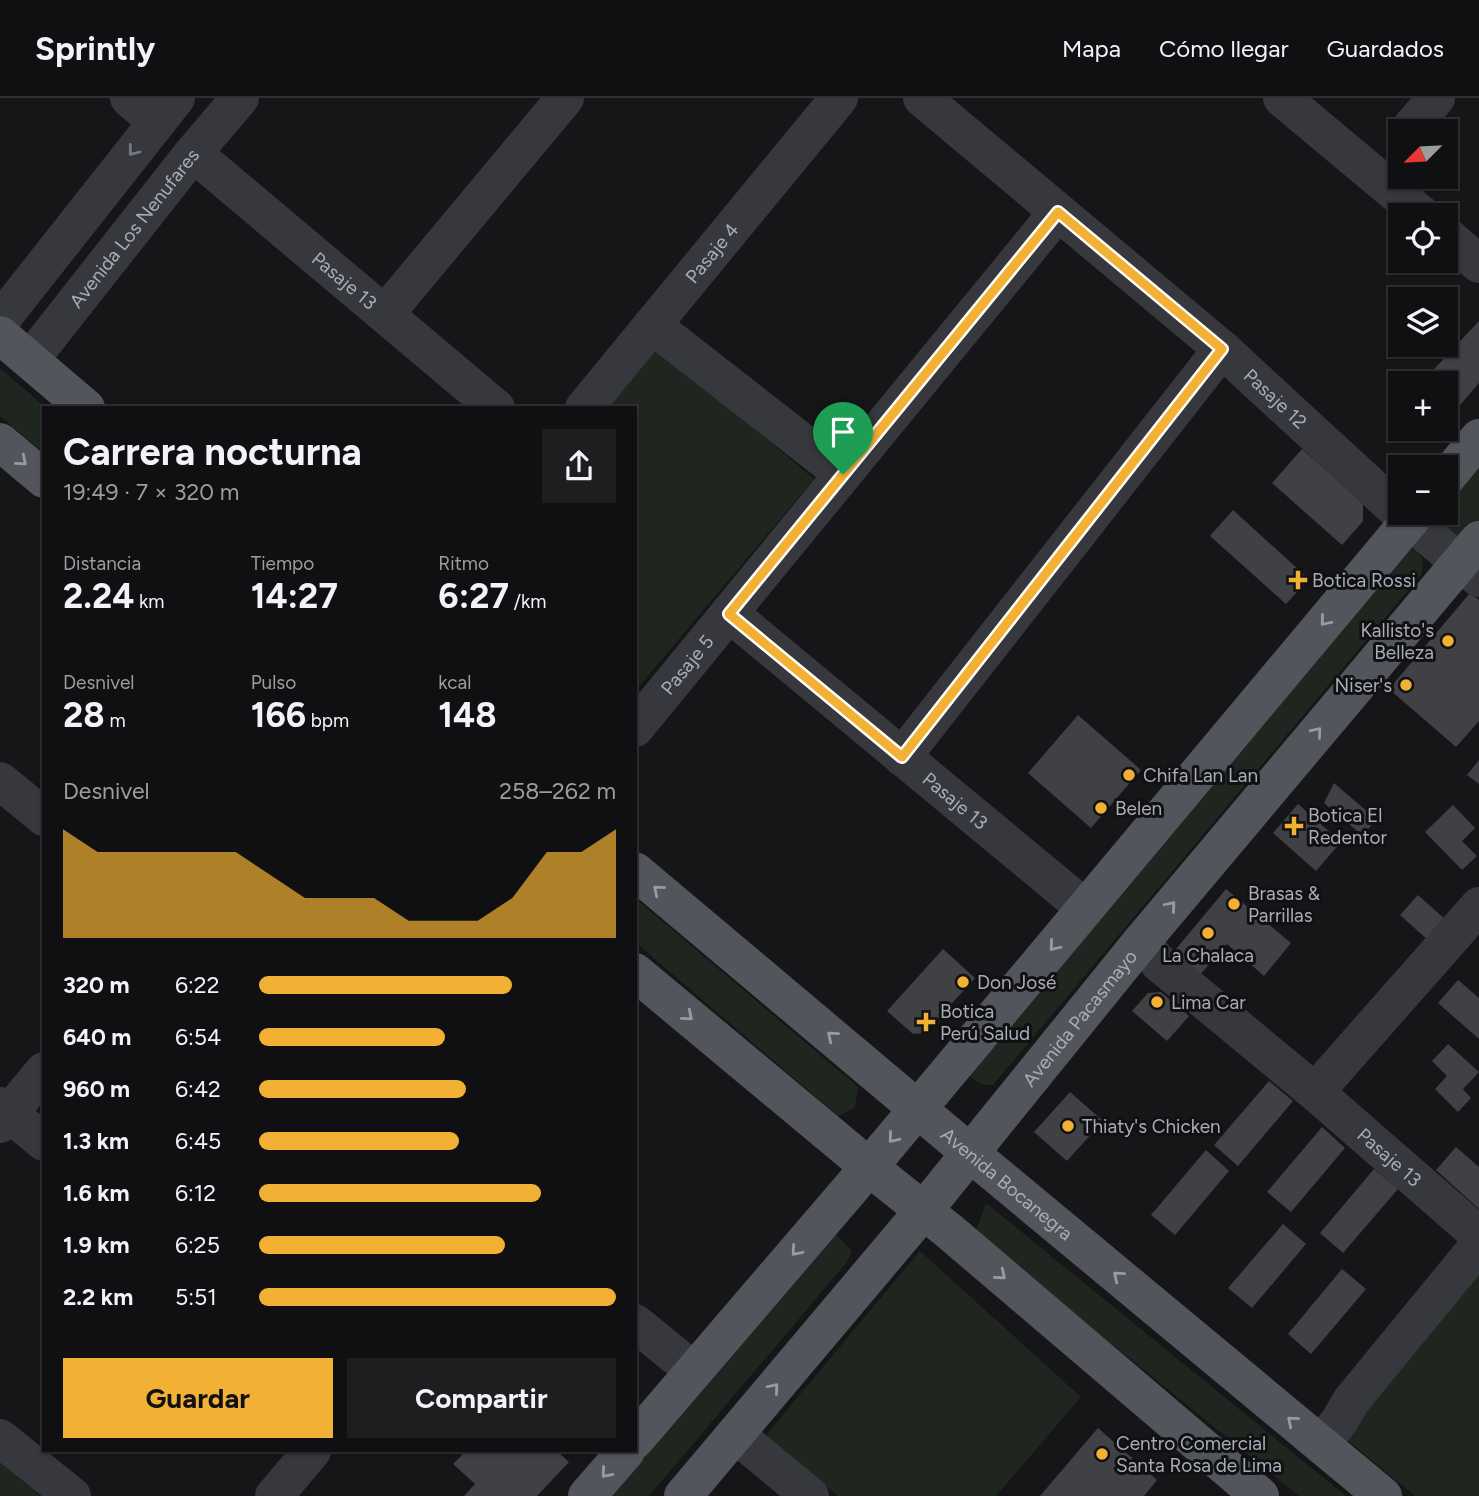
<!DOCTYPE html>
<html lang="es">
<head>
<meta charset="utf-8">
<style>
	:root { --surface:#101012; --page:#1e1e20; --text:#f1f3f6; --muted:#9c9d9f; --line:#303032; --accent:#f2b134 }
	body { margin:0; font-family:Figtree,sans-serif; background:var(--page); color:var(--text); height:100vh; display:flex; flex-direction:column; font-size:26px; white-space:nowrap }
	* { box-sizing:border-box; margin:0 }
	p { font-size:23px; color:var(--muted) }
	.icon { flex:none; width:38px; height:38px; fill:none; stroke:currentColor; stroke-width:2; stroke-linecap:round; stroke-linejoin:round }
	.map { position:relative; flex:1; overflow:hidden }
	.details { position:absolute; left:42px; top:308px; width:595px; height:1046px; display:flex; flex-direction:column; background:var(--surface); border-radius:0px; box-shadow:0 2px 5px #0004,0 0 0 2px var(--line) }
	.details>* { flex:none }
	.needle { width:46px; rotate:246deg }
	.buttons { position:absolute; left:1388px; top:21px; display:grid; gap:14px }
	.buttons a { display:grid; place-items:center; width:70px; height:70px; border-radius:0px; background:var(--surface); box-shadow:0 2px 5px #0004,0 0 0 2px var(--line); font-size:35px }
	.pin { position:absolute; display:grid; place-items:center; width:60px; height:60px; color:#fff; margin:-72px -30px; border-radius:50% 50% 50% 0; rotate:-45deg; box-shadow:0 0 7px #0007 }
	.pin .icon { rotate:45deg }
	.round { display:grid; place-items:center; flex:none; width:74px; height:74px; border-radius:0px; background:var(--page) }
	.summary { display:flex; align-items:center; justify-content:space-between; height:119px; padding:0 21px }
	h1 { font-size:38px; font-weight:700; line-height:52px }
	.stats { display:grid; grid-template-columns:repeat(3,1fr); gap:10px; height:119px; padding:7px 21px }
	.stats div { display:grid; align-content:center }
	.stats b { font-size:35px; font-weight:700 }
	.stats small { font-size:19px; font-weight:400 }
	.stats p { font-size:19px }
	.chart { height:196px; padding:14px 21px }
	.chart p { display:flex; justify-content:space-between }
	.chart svg { width:100%; height:126px; margin-top:7px; fill:var(--accent); opacity:.7 }
	.button { display:flex; gap:14px; margin-top:auto; padding:14px 21px }
	.button a { flex:1; height:80px; border-radius:0px; background:var(--accent); color:#111; font-size:28px; font-weight:700; line-height:80px; text-align:center }
	.button a+a { background:var(--page); color:var(--text) }
	ul { padding:0 21px; list-style:none; font-size:23px }
	li { display:grid; grid-template-columns:112px 84px 1fr; align-items:center; height:52px }
	li i { height:18px; border-radius:9px; background:var(--accent) }
	header { display:flex; align-items:center; gap:42px; box-sizing:border-box; height:98px; padding:0 35px; background:var(--surface); border-bottom:2px solid var(--line) }
	header strong { font-size:33px }
	nav { display:flex; gap:38px; margin-inline-start:auto; font-size:24px }
	.map>svg:first-child { display:block }
	.green { fill:#1e261f }
	.building { fill:#404145 }
	.lines { fill:none; stroke-linecap:round; stroke-linejoin:round }
	.minor { stroke:#37383d; stroke-width:38 }
	.major { stroke:#53555c; stroke-width:38 }
	.oneway { stroke:#757881 }
	.oneway2 { stroke:#979ba6 }
	.route-casing { stroke:#fff; stroke-width:14 }
	.route { stroke:#f2b134; stroke-width:9 }
	.poi-dot { fill:#f2b134; stroke:#111113; stroke-width:2.5 }
	.labels { text-anchor:middle; stroke-width:6; stroke-linejoin:round; paint-order:stroke }
	.street-label { font-size:19px; fill:#a8adb8; stroke:#111113 }
	.poi-label { font-size:19px; fill:#a8adb8; stroke:#111113; text-anchor:start }
</style>
</head>
<body>
<header>
<strong>Sprintly</strong>
<nav><a>Mapa</a><a>Cómo llegar</a><a>Guardados</a></nav>
</header>
<div class="map">
<svg width="1479" height="1398" viewBox="0 0 1479 1398">
	<rect width="100%" height="100%" fill="#161618"/>
	<g class="green">
		<polygon points="658,249 814,381 635,593 635,310 607,310"/>
		<polygon points="0,270 46,310 44,310 44,355 0,318"/>
		<polygon points="1479,340 1479,442 1460,464 1416,415 1446,415 1446,380"/>
		<path d="M1409 450C1423 455 1425 463 1421 477L993 987C982 987 977 986 969 977Z"/>
		<polygon points="635,800 858,989 855,1010 838,1018 635,844"/>
		<polygon points="986,1105 1346,1398 1299,1398 975,1135"/>
		<polygon points="836,1136 852,1153 847,1164 649,1398 605,1398"/>
		<polygon points="920,1153 1081,1299 996,1398 838,1398 766,1337"/>
		<polygon points="1479,1170 1479,1398 1415,1398 1340,1336"/>
		<polygon points="0,1364 40,1398 0,1398"/>
	</g>
	<g class="building">
		<polygon points="1479,223 1479,285 1455,313 1446,304 1446,285 1425,285 1423,283"/>
		<polygon points="1302,351 1363,405 1363,423 1342,447 1272,385"/>
		<polygon points="1233,412 1309,481 1286,506 1210,438"/>
		<polygon points="1470,495 1479,502 1479,623 1456,649 1389,591"/>
		<polygon points="1078,617 1141,672 1091,730 1028,675"/>
		<polygon points="1479,662 1479,686 1467,677"/>
		<polygon points="1334,685 1376,721 1363,738 1324,705"/>
		<polygon points="1298,706 1341,744 1316,773 1273,735"/>
		<polygon points="1453,707 1475,730 1462,743 1477,758 1462,772 1425,734"/>
		<polygon points="1226,791 1291,845 1264,878 1227,846 1197,880 1171,857"/>
		<polygon points="1418,797 1447,823 1429,843 1400,817"/>
		<polygon points="943,851 975,880 925,935 913,936 887,913"/>
		<polygon points="1458,882 1479,900 1479,941 1438,905"/>
		<polygon points="1161,894 1189,918 1167,943 1132,913 1148,895"/>
		<polygon points="1448,946 1479,974 1463,991 1471,1000 1458,1014 1435,991 1447,978 1432,963"/>
		<polygon points="1269,983 1293,1003 1238,1068 1214,1047"/>
		<polygon points="1070,994 1103,1023 1067,1063 1034,1034"/>
		<polygon points="1322,1029 1345,1050 1291,1114 1267,1094"/>
		<polygon points="1456,1049 1479,1069 1479,1111 1436,1072"/>
		<polygon points="1206,1052 1229,1073 1175,1137 1151,1117"/>
		<polygon points="1374,1071 1398,1091 1343,1155 1320,1135"/>
		<polygon points="1283,1126 1306,1146 1252,1210 1228,1190"/>
		<polygon points="1342,1171 1366,1191 1311,1256 1288,1236"/>
		<polygon points="1098,1330 1157,1382 1144,1398 1040,1398"/>
		<polygon points="466,1353 557,1353 569,1364 537,1398 464,1398 475,1386 453,1366"/>
	</g>
	<g class="lines">
		<g class="minor">
			<polyline points="129,0 157,24"/>
			<path id="s1" d="M922 0 1222 251 1400 415"/>
			<polyline points="1282,0 1422,117"/>
			<polyline points="1408,33 1436,0"/>
			<path id="s2" d="M193 55 496 310"/>
			<polyline points="1446,137 1479,166"/>
			<polyline points="385,216 565,0"/>
			<polyline points="0,223 176,0"/>
			<polyline points="652,227 843,376"/>
			<path id="s3" d="M30 262 193 55 240 0"/>
			<path id="s4" d="M584 310 839 0"/>
			<polyline points="1400,415 1479,480"/>
			<path id="s5" d="M729 515 1085 810"/>
			<path id="s6" d="M635 630 1058 114"/>
			<polyline points="902,659 1222,251"/>
			<polyline points="0,683 44,719"/>
			<path id="s7" d="M1141 844 1159 865 1315 994 1479 1137"/>
			<polyline points="1315,994 1479,808"/>
			<polyline points="0,1008 44,1044"/>
			<polyline points="0,1026 44,973"/>
			<polyline points="635,1225 694,1273"/>
			<polyline points="735,1336 810,1398"/>
			<polyline points="0,1340 72,1398"/>
			<polyline points="1321,1347 1340,1322 1351,1303 1479,1147"/>
			<polyline points="274,1398 312,1353"/>
		</g>
		<g class="major">
			<polyline points="0,237 86,310"/>
			<polyline points="0,344 44,381"/>
			<polyline points="1446,380 1479,340"/>
			<path id="s8" d="M635 773 970 1055 1383 1398"/>
			<polyline points="635,874 869,1069 949,1133 1260,1398"/>
			<polyline points="635,1342 869,1069 1416,415"/>
			<polyline points="587,1398 626,1353"/>
			<path id="s9" d="M683 1398 924 1112 1141 844 1479 442"/>
		</g>
	</g>
	<defs><path id="oneway-chevron" d="M-2-3.5L2.5 0L-2 3.5" fill="none" stroke-width="1.6" stroke-linecap="round" stroke-linejoin="round" transform="scale(1.75)"/></defs>
	<use class="oneway" href="#oneway-chevron" transform="translate(133 53) rotate(128)"/>
	<g class="oneway2">
		<use href="#oneway-chevron" transform="translate(22 363) rotate(40)"/>
		<use href="#oneway-chevron" transform="translate(1325 523) rotate(130)"/>
		<use href="#oneway-chevron" transform="translate(1317 634) rotate(-50)"/>
		<use href="#oneway-chevron" transform="translate(658 792) rotate(-140)"/>
		<use href="#oneway-chevron" transform="translate(1171 808) rotate(-50)"/>
		<use href="#oneway-chevron" transform="translate(1054 848) rotate(130)"/>
		<use href="#oneway-chevron" transform="translate(688 918) rotate(40)"/>
		<use href="#oneway-chevron" transform="translate(832 938) rotate(-140)"/>
		<use href="#oneway-chevron" transform="translate(893 1040) rotate(130)"/>
		<use href="#oneway-chevron" transform="translate(796 1153) rotate(131)"/>
		<use href="#oneway-chevron" transform="translate(1001 1177) rotate(40)"/>
		<use href="#oneway-chevron" transform="translate(1118 1178) rotate(-140)"/>
		<use href="#oneway-chevron" transform="translate(774 1290) rotate(-50)"/>
		<use href="#oneway-chevron" transform="translate(1292 1323) rotate(-140)"/>
		<use href="#oneway-chevron" transform="translate(606 1375) rotate(131)"/>
	</g>
	<g class="lines">
		<g class="route-casing">
			<polygon id="route" points="1058,114 1222,251 902,659 729,516"/>
		</g>
		<use href="#route" class="route"/>
	</g>
	<g class="poi-dot">
		<path d="M1294.5 471.5h7v7h7v7h-7v7h-7v-7h-7v-7h7z"/>
		<circle cx="1448" cy="543" r="7"/>
		<circle cx="1406" cy="587" r="7"/>
		<circle cx="1129" cy="677" r="7"/>
		<circle cx="1101" cy="710" r="7"/>
		<path d="M1290.5 717.5h7v7h7v7h-7v7h-7v-7h-7v-7h7z"/>
		<circle cx="1234" cy="806" r="7"/>
		<circle cx="1208" cy="835" r="7"/>
		<circle cx="963" cy="884" r="7"/>
		<circle cx="1157" cy="904" r="7"/>
		<path d="M922.5 913.5h7v7h7v7h-7v7h-7v-7h-7v-7h7z"/>
		<circle cx="1068" cy="1028" r="7"/>
		<circle cx="1102" cy="1356" r="7"/>
	</g>
	<g class="labels">
		<g class="street-label">
			<text dy="7" stroke="none"><textPath href="#s3" startOffset="168">Avenida Los Nenufares</textPath></text>
			<text dy="7" stroke="none"><textPath href="#s4" startOffset="201">Pasaje 4</textPath></text>
			<text dy="7" stroke="none"><textPath href="#s2" startOffset="198">Pasaje 13</textPath></text>
			<text dy="7" stroke="none"><textPath href="#s1" startOffset="464">Pasaje 12</textPath></text>
			<text dy="7" stroke="none"><textPath href="#s6" startOffset="82">Pasaje 5</textPath></text>
			<text dy="7" stroke="none"><textPath href="#s5" startOffset="294">Pasaje 13</textPath></text>
			<text dy="7" stroke="none"><textPath href="#s9" startOffset="621">Avenida Pacasmayo</textPath></text>
			<text dy="7" stroke="none"><textPath href="#s7" startOffset="329">Pasaje 13</textPath></text>
			<text dy="7" stroke="none"><textPath href="#s8" startOffset="486">Avenida Bocanegra</textPath></text>
		</g>
		<g class="poi-label">
			<text x="1312" y="489">Botica Rossi</text>
			<text x="1434" y="539" text-anchor="end">Kallisto's<tspan x="1434" dy="22">Belleza</tspan></text>
			<text x="1392" y="594" text-anchor="end">Niser's</text>
			<text x="1143" y="684">Chifa Lan Lan</text>
			<text x="1115" y="717">Belen</text>
			<text x="1308" y="724">Botica El<tspan x="1308" dy="22">Redentor</tspan></text>
			<text x="1248" y="802">Brasas &amp;<tspan x="1248" dy="22">Parrillas</tspan></text>
			<text x="1208" y="864" text-anchor="middle">La Chalaca</text>
			<text x="977" y="891">Don José</text>
			<text x="1171" y="911">Lima Car</text>
			<text x="940" y="920">Botica<tspan x="940" dy="22">Perú Salud</tspan></text>
			<text x="1082" y="1035">Thiaty's Chicken</text>
			<text x="1116" y="1352">Centro Comercial<tspan x="1116" dy="22">Santa Rosa de Lima</tspan></text>
		</g>
	</g>
</svg>
<div class="buttons">
<a><svg class="needle" viewBox="-14 -14 28 28"><path d="M0-13l5 13h-10z" fill="#e53935"/><path d="M0 13l5-13h-10z" fill="#9c9d9f"/></svg></a>
<a><svg class="icon" aria-label="locate" viewBox="0 0 24 24"><circle cx="12" cy="12" r="6"/><path d="M12 2v4M12 18v4M2 12h4M18 12h4"/></svg></a>
<a><svg class="icon" aria-label="layers" viewBox="0 0 24 24"><path d="M12 4l9 5-9 5-9-5zM3 14l9 5 9-5"/></svg></a>
<a>+</a>
<a>−</a>
</div>
<div class="pin" style="left:843px;top:376px;background:#1e9e55"><svg class="icon" aria-label="arrive" viewBox="0 0 24 24"><path d="M6 21V4h12l-3 4 3 4H6"/></svg></div>
<section class="details">
<div class="summary"><div><h1>Carrera nocturna</h1><p>19:49 · 7 × 320 m</p></div><a class="round"><svg class="icon" aria-label="share" viewBox="0 0 24 24"><path d="M12 15V3M7 8l5-5 5 5M5 13v7h14v-7"/></svg></a></div>
<div class="stats">
<div><p>Distancia</p><b>2.24<small> km</small></b></div>
<div><p>Tiempo</p><b>14:27</b></div>
<div><p>Ritmo</p><b>6:27<small> /km</small></b></div>
</div>
<div class="stats">
<div><p>Desnivel</p><b>28<small> m</small></b></div>
<div><p>Pulso</p><b>166<small> bpm</small></b></div>
<div><p>kcal</p><b>148</b></div>
</div>
<div class="chart"><p><span>Desnivel</span>258–262 m</p>
<svg viewBox="0 0 160 44" preserveAspectRatio="none"><path d="M0 44V6L10 14L20 14L30 14L40 14L50 14L60 22L70 30L80 30L90 30L100 38L110 38L120 38L130 30L140 14L150 14L160 6V44z"/></svg>
</div>
<ul>
<li><b>320 m</b>6:22<i style="width:71%"></i></li>
<li><b>640 m</b>6:54<i style="width:52%"></i></li>
<li><b>960 m</b>6:42<i style="width:58%"></i></li>
<li><b>1.3 km</b>6:45<i style="width:56%"></i></li>
<li><b>1.6 km</b>6:12<i style="width:79%"></i></li>
<li><b>1.9 km</b>6:25<i style="width:69%"></i></li>
<li><b>2.2 km</b>5:51<i style="width:100%"></i></li>
</ul>
<div class="button"><a>Guardar</a><a>Compartir</a></div>
</section>
</div>
</body>
</html>
